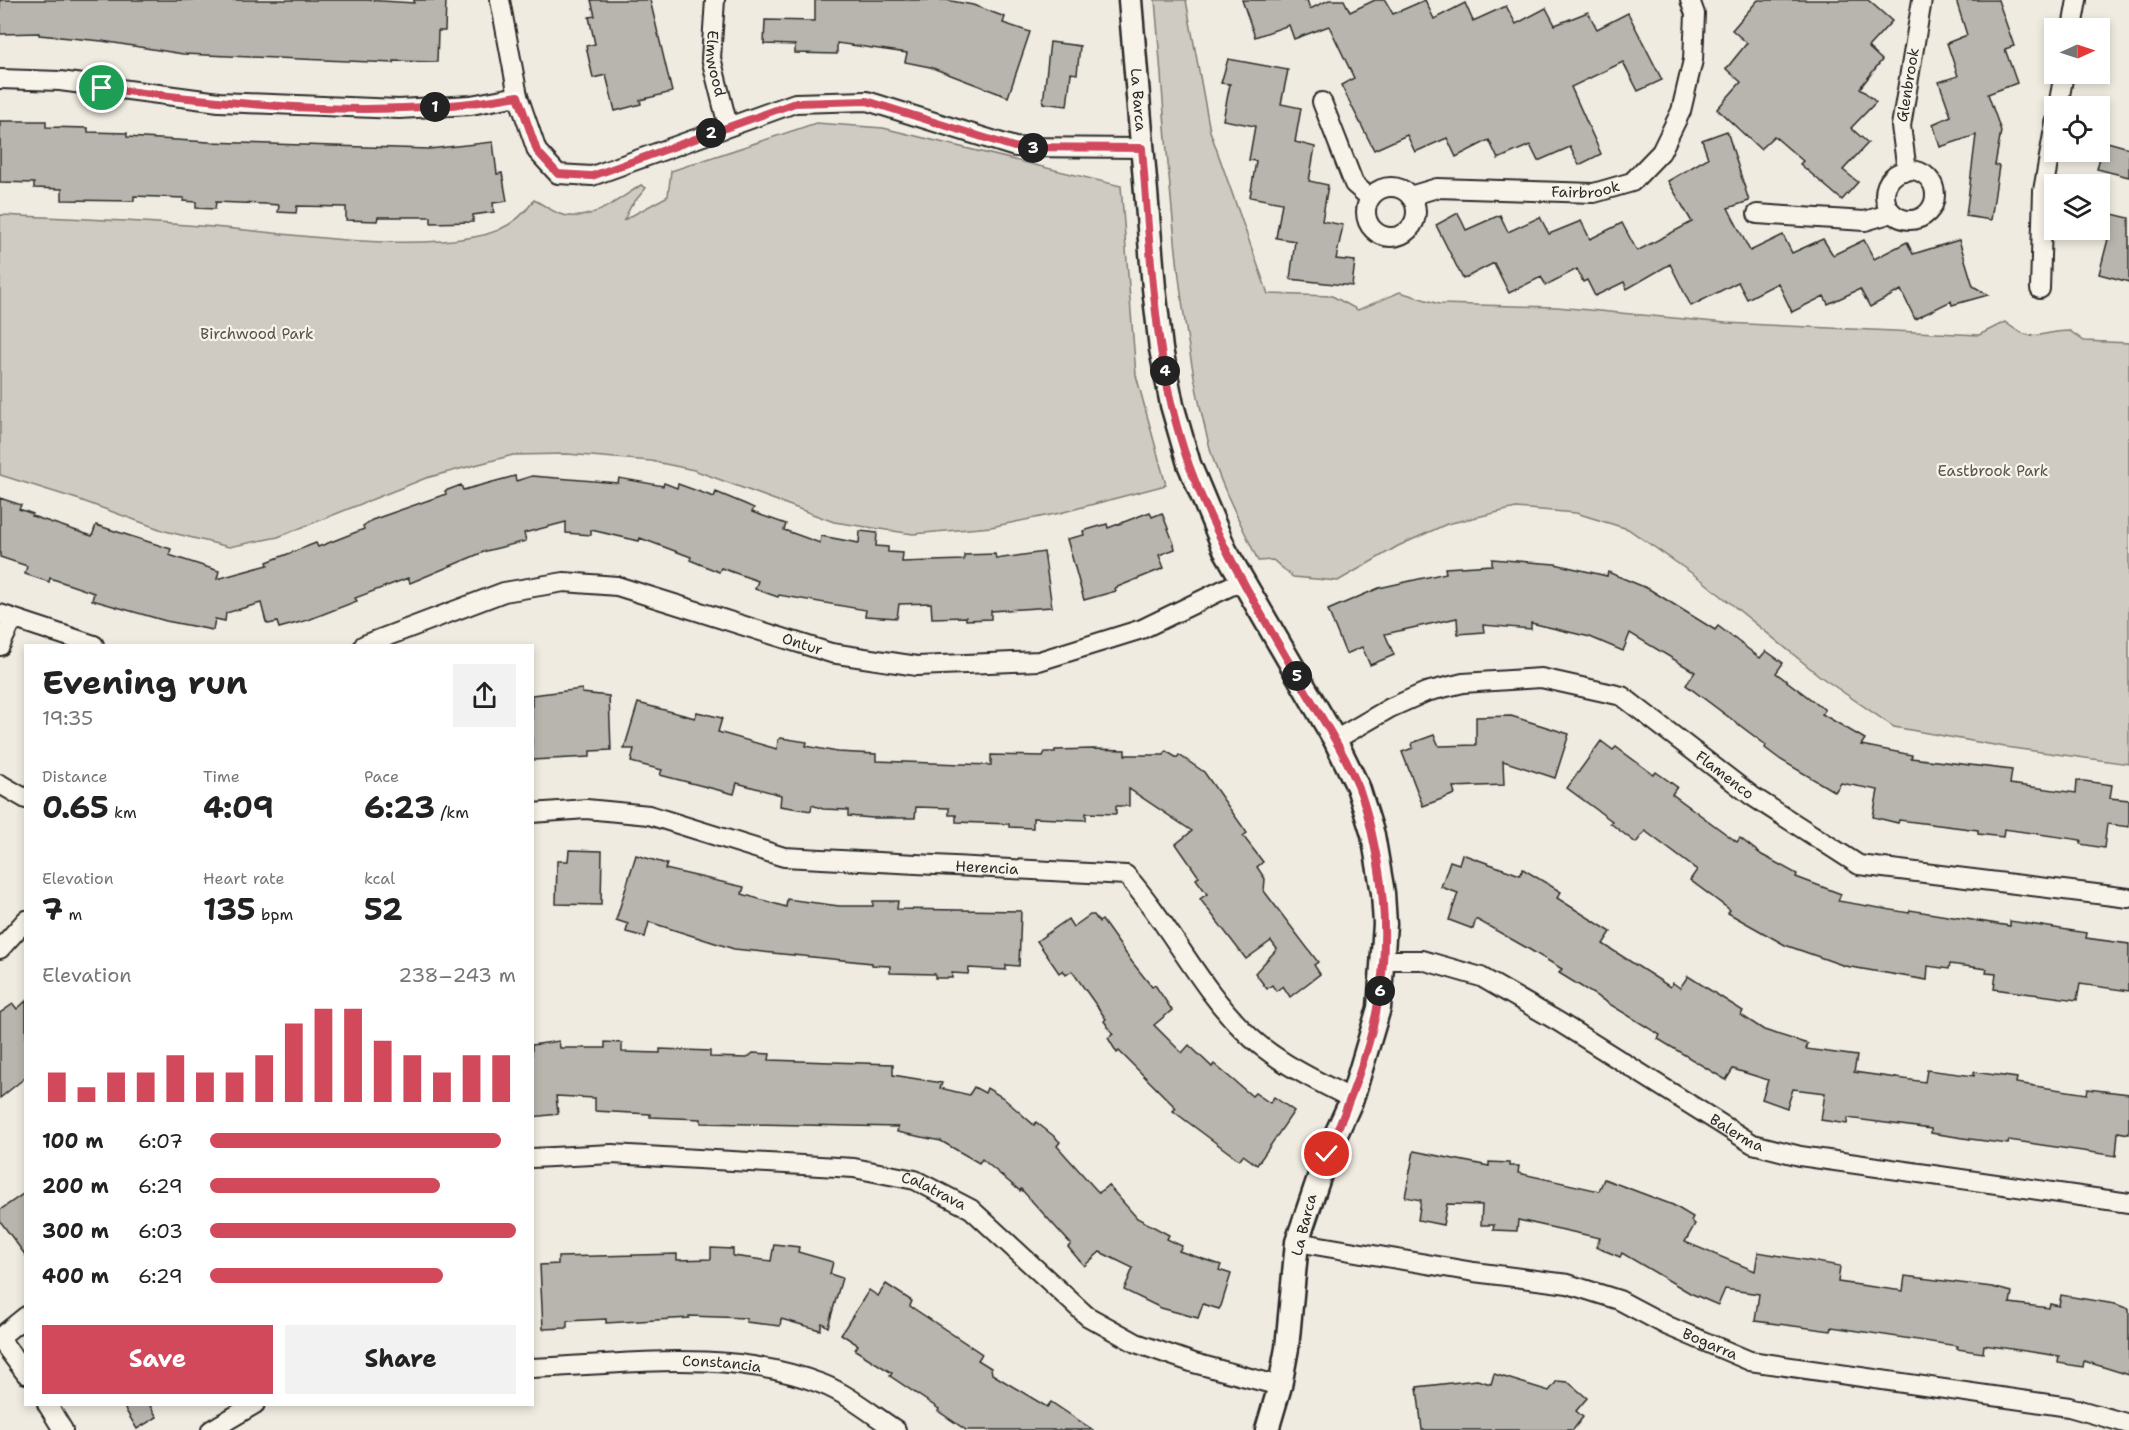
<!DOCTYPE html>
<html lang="en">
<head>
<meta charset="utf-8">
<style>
	:root { --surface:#fff; --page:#f2f2f2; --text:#222; --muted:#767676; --accent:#d1495b }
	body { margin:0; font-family:"Shantell Sans",sans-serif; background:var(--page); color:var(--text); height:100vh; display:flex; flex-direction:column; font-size:22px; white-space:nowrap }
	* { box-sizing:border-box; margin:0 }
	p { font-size:20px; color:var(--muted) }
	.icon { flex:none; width:33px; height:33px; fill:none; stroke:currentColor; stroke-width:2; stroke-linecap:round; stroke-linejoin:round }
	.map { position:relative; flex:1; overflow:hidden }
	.drawer { position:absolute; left:24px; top:644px; width:510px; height:762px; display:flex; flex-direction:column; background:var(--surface); border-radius:0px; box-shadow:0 3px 9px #0003 }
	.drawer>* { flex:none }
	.needle { width:39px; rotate:87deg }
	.buttons { position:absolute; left:2044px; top:18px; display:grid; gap:12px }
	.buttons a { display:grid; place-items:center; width:66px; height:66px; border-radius:0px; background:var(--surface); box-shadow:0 3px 9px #0003; font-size:30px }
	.pin { position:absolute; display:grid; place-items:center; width:51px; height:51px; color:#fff; margin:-26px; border:3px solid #fff; border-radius:50%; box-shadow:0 2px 6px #0007 }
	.km { position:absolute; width:30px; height:30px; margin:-15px; border-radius:50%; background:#222; color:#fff; font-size:16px; line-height:30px; text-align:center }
	.round { display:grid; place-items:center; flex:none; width:63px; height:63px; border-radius:0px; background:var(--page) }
	.headline { display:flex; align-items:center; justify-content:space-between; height:102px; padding:0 18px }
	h1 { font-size:33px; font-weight:700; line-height:45px }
	.metrics { display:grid; grid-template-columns:repeat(3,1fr); gap:9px; height:102px; padding:6px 18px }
	.metrics div { display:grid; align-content:center }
	.metrics b { font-size:30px; font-weight:700 }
	.metrics small { font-size:16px; font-weight:400 }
	.metrics p { font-size:16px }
	.chart { height:168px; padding:12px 18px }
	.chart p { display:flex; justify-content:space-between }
	.chart svg { width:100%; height:108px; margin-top:6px; stroke:var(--accent); stroke-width:6 }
	.button { display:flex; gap:12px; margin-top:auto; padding:12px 18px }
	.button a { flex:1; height:69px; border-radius:0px; background:var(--accent); color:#fff; font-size:24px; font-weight:700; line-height:69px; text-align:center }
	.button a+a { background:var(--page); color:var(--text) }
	ul { padding:0 18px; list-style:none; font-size:20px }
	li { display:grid; grid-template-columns:96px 72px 1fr; align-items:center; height:45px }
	li i { height:15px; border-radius:8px; background:var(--accent) }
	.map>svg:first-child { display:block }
	.green { fill:#cfcbc2; stroke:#7d7b76; stroke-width:1.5 }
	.building { fill:#b8b5ae; stroke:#2b2b2b; stroke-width:1.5 }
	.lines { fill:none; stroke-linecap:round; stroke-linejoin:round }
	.minor-casing { stroke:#2b2b2b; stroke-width:22 }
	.tertiary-casing { stroke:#2b2b2b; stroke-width:27 }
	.minor { stroke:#f7f3e8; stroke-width:18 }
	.tertiary { stroke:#f7f3e8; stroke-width:22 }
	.route-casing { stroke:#fff; stroke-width:12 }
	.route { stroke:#d1495b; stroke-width:8 }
	.labels { text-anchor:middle; stroke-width:4.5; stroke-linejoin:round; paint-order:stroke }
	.street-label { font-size:15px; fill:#2b2b2b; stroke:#f7f3e8 }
	.park-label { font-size:15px; fill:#545351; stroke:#f7f3e8 }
</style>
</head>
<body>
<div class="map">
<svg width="2129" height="1430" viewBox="0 0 2129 1430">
	<rect width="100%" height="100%" fill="#efebe0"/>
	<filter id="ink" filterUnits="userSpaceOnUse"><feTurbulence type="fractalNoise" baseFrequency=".0167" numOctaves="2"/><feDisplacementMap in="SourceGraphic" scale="12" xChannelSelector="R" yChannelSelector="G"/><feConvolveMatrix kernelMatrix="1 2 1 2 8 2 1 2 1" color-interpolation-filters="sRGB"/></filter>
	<g filter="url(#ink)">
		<g class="green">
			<path d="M1155 0H1186L1210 131 1268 294 1332 296 1358 310 1400 292 1439 304 1557 307 1726 323 1979 335 2005 322C2035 346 2036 331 2070 331L2084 341 2129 343V764L2005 747 1894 727 1821 677 1703 581 1628 529 1576 513 1516 508 1447 524 1398 546 1338 581 1293 577 1273 560 1258 561C1243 527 1221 487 1211 452 1173 310 1168 147 1155 0Z"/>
			<path d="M816 123 883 128 1121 186 1136 375 1166 485 1060 513 991 527 913 534 834 522 694 470 651 461 567 454 513 455 426 478 278 537 229 547 165 531 80 500 0 475V215C85 219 171 222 255 231 323 238 407 249 474 237 499 233 520 221 534 200 543 204 554 213 563 215 592 222 619 199 641 185L646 188 631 206 624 220 668 196 671 171Z"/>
		</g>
		<g class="building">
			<polygon points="0,0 366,0 414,3 414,0 446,0 445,31 438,31 437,62 394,61 394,63 183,54 102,41 39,35 39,33 0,34"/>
			<polygon points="591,0 650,0 672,92 640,100 641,104 615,111 606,75 593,78 586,46 595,44 589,17 595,16"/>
			<polygon points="815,0 946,0 973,5 1005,17 1003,23 1030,32 1008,97 930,67 905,62 907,53 837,43 837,54 795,53 795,45 764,44 765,20 815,21"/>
			<polygon points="1242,0 1307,0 1310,9 1329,0 1344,0 1350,12 1375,0 1385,0 1393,14 1425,0 1434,19 1465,3 1473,21 1506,6 1516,24 1546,8 1555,25 1588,12 1597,29 1628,13 1662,80 1638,91 1623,62 1571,87 1601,154 1579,165 1570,147 1538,161 1530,145 1498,159 1489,140 1456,157 1447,138 1415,152 1407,135 1374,150 1341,85 1354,78 1329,26 1294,39 1289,25 1255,37"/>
			<polygon points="1758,0 1868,0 1892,21 1868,47 1882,60 1860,88 1876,102 1851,128 1868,143 1843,170 1858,182 1842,200 1800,164 1803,161 1774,136 1760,149 1717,109 1741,82 1726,69 1747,43 1732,30"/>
			<polygon points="1956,0 1998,0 2014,46 2005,49 2017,83 1988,94 2001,131 1995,165 1999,166 1991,220 1966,216 1976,135 1940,147 1933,124 1951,116 1939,82 1958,76 1947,43 1967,35"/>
			<polygon points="1050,42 1080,46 1077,74 1071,73 1067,106 1043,103"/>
			<polygon points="1228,59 1288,70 1281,104 1301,108 1295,142 1315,147 1309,181 1328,185 1322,221 1343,225 1336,259 1355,261 1352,286 1290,279 1295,241 1276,238 1282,203 1250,197 1256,161 1249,160 1255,126 1223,120 1230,84 1221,83"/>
			<polygon points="0,121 46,121 46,127 88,128 88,132 127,133 127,137 209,142 429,149 493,142 497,174 502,173 507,201 493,203 494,212 473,215 473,222 431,223 431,217 378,217 377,221 346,220 346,207 297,206 296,213 278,212 279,205 265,204 216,202 215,209 196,208 196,202 183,201 184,198 134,196 134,201 62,200 62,189 34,188 34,183 0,182"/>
			<polygon points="1727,131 1749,201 1728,208 1750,251 1783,235 1792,253 1823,239 1833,255 1864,240 1874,259 1907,242 1913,254 1959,240 1973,286 1988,295 1952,305 1951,301 1915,319 1901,290 1870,307 1860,289 1828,304 1824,296 1792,312 1778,283 1747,299 1738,282 1691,306 1670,264 1627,289 1624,282 1595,296 1587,280 1583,282 1577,269 1546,285 1541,277 1509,293 1494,263 1463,279 1436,225 1458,213 1466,230 1500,215 1508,232 1540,217 1549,234 1581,221 1590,239 1622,223 1637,251 1692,222 1668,181 1708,158 1702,140"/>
			<polygon points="2104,141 2129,148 2129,177 2097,169"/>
			<polygon points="2108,213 2129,218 2129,282 2099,274 2108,239 2102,238"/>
			<polygon points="515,476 516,481 532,476 618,483 619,478 663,486 664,483 677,488 678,484 714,497 716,492 745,504 754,508 752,512 786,524 784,530 820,543 821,536 859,543 860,531 877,533 876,546 888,547 888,552 903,553 902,562 964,560 964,555 995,554 996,559 1044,552 1052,607 991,611 991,619 966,620 966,617 932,618 931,603 899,604 897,618 865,616 866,610 779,595 778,597 755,589 758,581 721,568 719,572 690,560 691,557 640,538 639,541 591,530 591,535 566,533 566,522 524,533 526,541 486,551 410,583 408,578 355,598 357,601 308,620 279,628 277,622 269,624 266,622 261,603 226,613 225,621 215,619 213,630 166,621 92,600 94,593 50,578 49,582 25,574 27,566 0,557 0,498 21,505 19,509 33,514 32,516 92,536 96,525 171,549 169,555 219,571 217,579 268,565 267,562 316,543 318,547 364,529 363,526 372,520 446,494 445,491 461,485 463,490"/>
			<polygon points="1150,512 1152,517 1162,513 1174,544 1175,549 1159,555 1164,568 1115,588 1116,591 1084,600 1067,539 1084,535 1083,531 1107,524 1108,528"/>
			<polygon points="1492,559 1555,564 1607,576 1608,572 1649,589 1715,630 1718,626 1760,658 1766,651 1783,663 1776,673 1825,710 1822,714 1865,739 1861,745 1912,755 1911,758 2012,770 2010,784 2076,793 2077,780 2112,785 2110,798 2129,800 2129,827 2107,824 2104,848 2080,844 2081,840 2004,829 2003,837 1978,834 1978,830 1899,820 1898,823 1873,817 1878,790 1841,783 1835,792 1781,760 1765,748 1766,745 1686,685 1695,672 1630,633 1623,651 1590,637 1531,623 1531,629 1483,625 1484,632 1458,634 1457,618 1385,634 1394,655 1370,665 1362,647 1346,654 1328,610 1379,588 1446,573 1445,568 1492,565"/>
			<polygon points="582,689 582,693 609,696 611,750 590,751 590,757 532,760 532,695"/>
			<polygon points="638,703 695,718 697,712 722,718 718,732 777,749 778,740 781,738 807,742 806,746 837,752 876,754 876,761 991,765 991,755 1043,756 1045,752 1055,752 1055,750 1093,749 1125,750 1125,755 1164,755 1166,751 1177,758 1179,755 1204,772 1247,833 1243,836 1263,862 1257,867 1265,879 1264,891 1318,962 1314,965 1320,974 1290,997 1283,986 1276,991 1272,985 1267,989 1255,973 1277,949 1271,941 1246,959 1200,899 1207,894 1196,879 1199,877 1176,844 1192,831 1129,789 1129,806 1116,806 1116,814 1086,813 1086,820 1033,818 1033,828 1009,827 1009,824 956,822 956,815 949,815 949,808 916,807 915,818 873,818 848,816 848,810 823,809 812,805 811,811 780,806 781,795 737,783 734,794 660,775 662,770 631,762 634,749 624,749"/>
			<polygon points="1511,716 1569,734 1555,778 1503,761 1504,785 1453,787 1455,794 1423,806 1402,752 1413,748 1412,743 1434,735 1439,746 1476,745 1476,717"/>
			<polygon points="1601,741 1613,750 1616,747 1654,775 1656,772 1677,787 1672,794 1737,842 1740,838 1762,855 1797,874 1796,877 1841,894 1838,901 1909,913 1910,910 2010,926 2010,921 2036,925 2087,933 2086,938 2129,944 2129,991 2080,984 2077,1000 1994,989 1996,974 1986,973 1987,969 1950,964 1949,969 1928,966 1927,980 1845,966 1785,945 1728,913 1730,910 1690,880 1697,870 1645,831 1636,843 1610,823 1612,821 1567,788"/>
			<polygon points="569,850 602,851 601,905 556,904 557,861 568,861"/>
			<polygon points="1462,854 1520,875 1523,869 1561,892 1557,898 1611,932 1603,944 1670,987 1673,983 1680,988 1688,976 1743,1011 1741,1015 1764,1030 1808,1044 1806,1049 1857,1056 1854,1072 1925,1082 1927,1070 1974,1076 1974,1072 2017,1078 2016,1083 2087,1094 2088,1089 2129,1094 2129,1134 2118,1132 2116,1156 2009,1140 2008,1144 1970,1139 1931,1133 1931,1129 1848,1118 1847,1124 1821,1120 1825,1093 1793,1089 1787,1108 1762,1099 1768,1080 1733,1069 1726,1080 1658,1039 1660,1035 1559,973 1562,969 1527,948 1476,919 1473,929 1449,920 1458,893 1441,887 1450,861 1459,864"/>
			<polygon points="636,855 667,864 665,869 744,887 742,894 786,907 787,899 839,906 873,906 873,901 898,901 897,909 1021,911 1019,966 1006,965 1006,970 969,968 968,974 952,973 952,978 935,978 935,974 890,973 890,966 872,965 872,963 734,949 649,922 645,937 626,932 628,924 616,920"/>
			<polygon points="1090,915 1094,915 1099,922 1102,920 1132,962 1152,987 1155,985 1172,1010 1154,1025 1182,1053 1189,1045 1212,1067 1214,1064 1252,1096 1255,1093 1270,1103 1274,1097 1294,1111 1257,1165 1243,1155 1239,1160 1173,1111 1176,1108 1119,1051 1117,1053 1108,1038 1113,1034 1104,1021 1106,1019 1072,971 1066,975 1063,970 1059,973 1037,941 1068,919 1073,927"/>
			<polygon points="26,1001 26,1077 0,1098 0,1013 13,1004 17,1009"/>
			<polygon points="559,1041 560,1048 605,1048 605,1042 622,1043 622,1052 660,1053 660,1049 710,1051 710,1057 747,1058 753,1053 770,1054 769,1060 893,1064 893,1075 942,1083 940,1088 969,1095 974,1087 985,1093 987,1088 1002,1097 1034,1125 1036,1122 1055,1137 1060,1142 1057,1146 1099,1193 1108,1185 1137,1218 1169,1235 1167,1239 1182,1246 1179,1251 1221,1265 1219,1270 1231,1274 1221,1306 1219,1309 1203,1304 1198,1318 1161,1308 1124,1290 1133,1268 1100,1252 1084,1266 1068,1247 1071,1244 1021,1189 1020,1191 982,1159 979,1163 941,1141 897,1132 898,1127 701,1123 701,1119 650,1117 650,1114 595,1111 595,1098 556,1096 558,1114 532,1117 532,1045"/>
			<polygon points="1414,1151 1489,1166 1489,1162 1509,1163 1509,1166 1519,1166 1518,1173 1599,1191 1604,1179 1673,1205 1693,1217 1691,1221 1695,1224 1685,1242 1755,1271 1758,1252 1840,1266 1838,1282 1903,1291 1905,1276 1992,1287 2012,1292 2010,1303 2049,1308 2050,1304 2059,1306 2061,1295 2115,1304 2129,1309 2129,1375 2084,1361 2083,1367 2058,1363 2059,1356 1984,1345 1983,1353 1957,1349 1958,1346 1832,1327 1831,1331 1755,1321 1759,1294 1725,1289 1718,1305 1690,1293 1622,1253 1620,1257 1596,1247 1600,1238 1518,1220 1517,1231 1493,1230 1494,1225 1481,1225 1482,1205 1447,1204 1443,1225 1418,1220 1421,1200 1405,1197"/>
			<polygon points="26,1192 26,1256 0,1221 0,1210"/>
			<polygon points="774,1244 799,1247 798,1252 833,1262 830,1274 842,1278 828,1327 822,1323 820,1330 781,1319 780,1326 746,1322 746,1318 689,1316 689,1318 606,1323 606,1319 567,1321 567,1328 543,1329 540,1265 558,1264 558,1257 677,1254 677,1260 711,1259 711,1248 733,1249 733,1256 771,1261"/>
			<polygon points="886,1284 912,1301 910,1306 982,1354 978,1360 991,1368 992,1374 1047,1407 1051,1402 1093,1430 966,1430 938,1411 939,1409 890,1376 892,1373 855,1350 858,1345 841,1334 869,1290 878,1296"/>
			<polygon points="1494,1374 1549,1391 1557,1381 1568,1382 1587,1398 1576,1411 1583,1417 1573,1430 1422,1430 1417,1387 1477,1380 1491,1384"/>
			<polygon points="122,1404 149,1404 157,1417 137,1429"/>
		</g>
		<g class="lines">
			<g class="minor-casing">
				<g id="minor">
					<polyline points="500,0 518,96 537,151 558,174 592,176 795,103 867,101 1015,147 1142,148"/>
					<path id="s1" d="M715 0 711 58 728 126"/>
					<polyline points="2072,28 2077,0"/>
					<polyline points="0,79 60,81 219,102 399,109 471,105 518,96"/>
					<polyline points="1322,102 1354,184 1370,198"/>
					<polyline points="2058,106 2064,74"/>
					<circle cx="1910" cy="195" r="25"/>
					<path id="s2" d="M1907 171 1901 126 1922 0"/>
					<circle cx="1391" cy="212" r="25"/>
					<path id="s3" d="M1410 196 1437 188 1594 193 1632 182 1661 152 1681 111 1693 60 1695 14 1690 0"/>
					<polyline points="1757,214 1865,221 1892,213"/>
					<polyline points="2040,289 2043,191 2055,123"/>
					<polyline points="0,614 94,645"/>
					<path id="s4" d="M364 645 504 592 564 582 617 586 831 653 917 666 1039 661 1142 629 1241 581"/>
					<polyline points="0,646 13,619"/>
					<path id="s5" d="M1335 740 1390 708 1426 692 1463 683 1541 678 1622 696 1752 796 1859 865 2129 898"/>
					<polyline points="0,784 26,799"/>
					<path id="s6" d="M532 813 586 809 649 815 784 857 1126 875C1169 923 1197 984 1243 1030 1273 1061 1314 1079 1352 1099"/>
					<polyline points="0,949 26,920"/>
					<path id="s7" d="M1384 960H1422L1481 977 1559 1022 1753 1144 1800 1156 2129 1203"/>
					<path id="s8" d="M532 1158 612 1154 854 1168 915 1180 971 1209 1087 1316 1136 1343 1194 1363 1280 1386"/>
					<path id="s9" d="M1297 1242 1474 1272 1568 1284 1619 1300 1668 1326 1750 1361 2069 1407 2129 1424"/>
					<polyline points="0,1337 26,1316"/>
					<polyline points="0,1339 26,1374"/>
					<path id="s10" d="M532 1368C628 1364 730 1348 822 1384 848 1394 873 1415 896 1430"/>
					<polyline points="47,1404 63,1430"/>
					<polyline points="211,1430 255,1404"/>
				</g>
			</g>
			<g class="tertiary-casing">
				<g id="tertiary">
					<path id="s11" d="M1130 0 1154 288 1161 349 1172 405 1189 464 1225 550 1335 740 1358 787 1373 835 1383 893 1385 924 1379 1008 1352 1099 1327 1154 1297 1242 1287 1348 1280 1386 1267 1430"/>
				</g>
			</g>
			<use href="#minor" class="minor"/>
			<use href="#tertiary" class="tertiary"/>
		</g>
	</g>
	<g class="lines" filter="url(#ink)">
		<g class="route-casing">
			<path id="route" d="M102 88C237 105 384 121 518 96L537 151 558 174 592 176 795 103 867 101 1014 147 1142 148C1151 254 1153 364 1189 465 1217 542 1260 612 1301 683 1321 717 1343 750 1358 786 1368 811 1373 838 1378 864 1397 972 1371 1056 1327 1154"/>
		</g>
		<use href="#route" class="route"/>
	</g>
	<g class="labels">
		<g class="street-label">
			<text dy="5" stroke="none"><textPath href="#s1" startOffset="64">Elmwood</textPath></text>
			<text dy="5" stroke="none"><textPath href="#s2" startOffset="87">Glenbrook</textPath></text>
			<text dy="5" stroke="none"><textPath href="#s11" startOffset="100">La Barca</textPath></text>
			<text dy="5" stroke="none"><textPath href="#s3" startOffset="177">Fairbrook</textPath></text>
			<text dy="5" stroke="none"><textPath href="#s4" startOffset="458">Ontur</textPath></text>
			<text dy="5" stroke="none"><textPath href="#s5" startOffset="432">Flamenco</textPath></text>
			<text dy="5" stroke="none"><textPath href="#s6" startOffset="462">Herencia</textPath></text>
			<text dy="5" stroke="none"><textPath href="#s7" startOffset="399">Balerma</textPath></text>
			<text dy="5" stroke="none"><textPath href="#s8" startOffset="406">Calatrava</textPath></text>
			<text transform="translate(1304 1225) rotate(-76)" y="5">La Barca</text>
			<text dy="5" stroke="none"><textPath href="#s9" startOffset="429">Bogarra</textPath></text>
			<text dy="5" stroke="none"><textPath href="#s10" startOffset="190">Constancia</textPath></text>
		</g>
		<g class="park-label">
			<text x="257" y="339">Birchwood Park</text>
			<text x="1993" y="476">Eastbrook Park</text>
		</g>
	</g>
</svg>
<div class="buttons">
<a><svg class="needle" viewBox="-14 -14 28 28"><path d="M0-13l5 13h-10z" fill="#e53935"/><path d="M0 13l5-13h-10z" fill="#767676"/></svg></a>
<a><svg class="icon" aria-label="locate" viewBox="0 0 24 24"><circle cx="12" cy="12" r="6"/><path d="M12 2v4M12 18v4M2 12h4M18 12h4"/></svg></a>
<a><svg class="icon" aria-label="layers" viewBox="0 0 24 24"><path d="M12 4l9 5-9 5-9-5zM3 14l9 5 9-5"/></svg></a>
</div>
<div class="pin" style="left:102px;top:88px;background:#1e9e55"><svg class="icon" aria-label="arrive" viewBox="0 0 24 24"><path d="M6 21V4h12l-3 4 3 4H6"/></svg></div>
<div class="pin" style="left:1327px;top:1154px;background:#d93025"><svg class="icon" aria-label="check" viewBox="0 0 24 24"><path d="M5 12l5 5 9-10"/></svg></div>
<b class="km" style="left:435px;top:107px">1</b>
<b class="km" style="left:711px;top:133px">2</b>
<b class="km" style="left:1033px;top:148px">3</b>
<b class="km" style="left:1165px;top:371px">4</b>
<b class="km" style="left:1297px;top:676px">5</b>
<b class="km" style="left:1380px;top:991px">6</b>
<section class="drawer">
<div class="headline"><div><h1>Evening run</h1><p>19:35</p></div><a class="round"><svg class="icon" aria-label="share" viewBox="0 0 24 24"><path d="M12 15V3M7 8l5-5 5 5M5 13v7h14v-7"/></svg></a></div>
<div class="metrics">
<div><p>Distance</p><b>0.65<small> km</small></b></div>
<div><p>Time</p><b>4:09</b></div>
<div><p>Pace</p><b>6:23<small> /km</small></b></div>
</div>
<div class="metrics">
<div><p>Elevation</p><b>7<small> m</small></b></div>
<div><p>Heart rate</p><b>135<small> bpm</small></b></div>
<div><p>kcal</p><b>52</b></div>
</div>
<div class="chart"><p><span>Elevation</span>238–243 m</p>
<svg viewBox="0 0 160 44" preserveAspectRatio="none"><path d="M5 44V32M15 44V38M25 44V32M35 44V32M45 44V25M55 44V32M65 44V32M75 44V25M85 44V12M95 44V6M105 44V6M115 44V19M125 44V25M135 44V32M145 44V25M155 44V25"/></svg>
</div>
<ul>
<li><b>100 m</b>6:07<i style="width:95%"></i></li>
<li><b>200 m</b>6:29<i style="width:75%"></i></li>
<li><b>300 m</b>6:03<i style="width:100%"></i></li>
<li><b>400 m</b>6:29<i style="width:76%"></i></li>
</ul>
<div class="button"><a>Save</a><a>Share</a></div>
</section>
</div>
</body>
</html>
